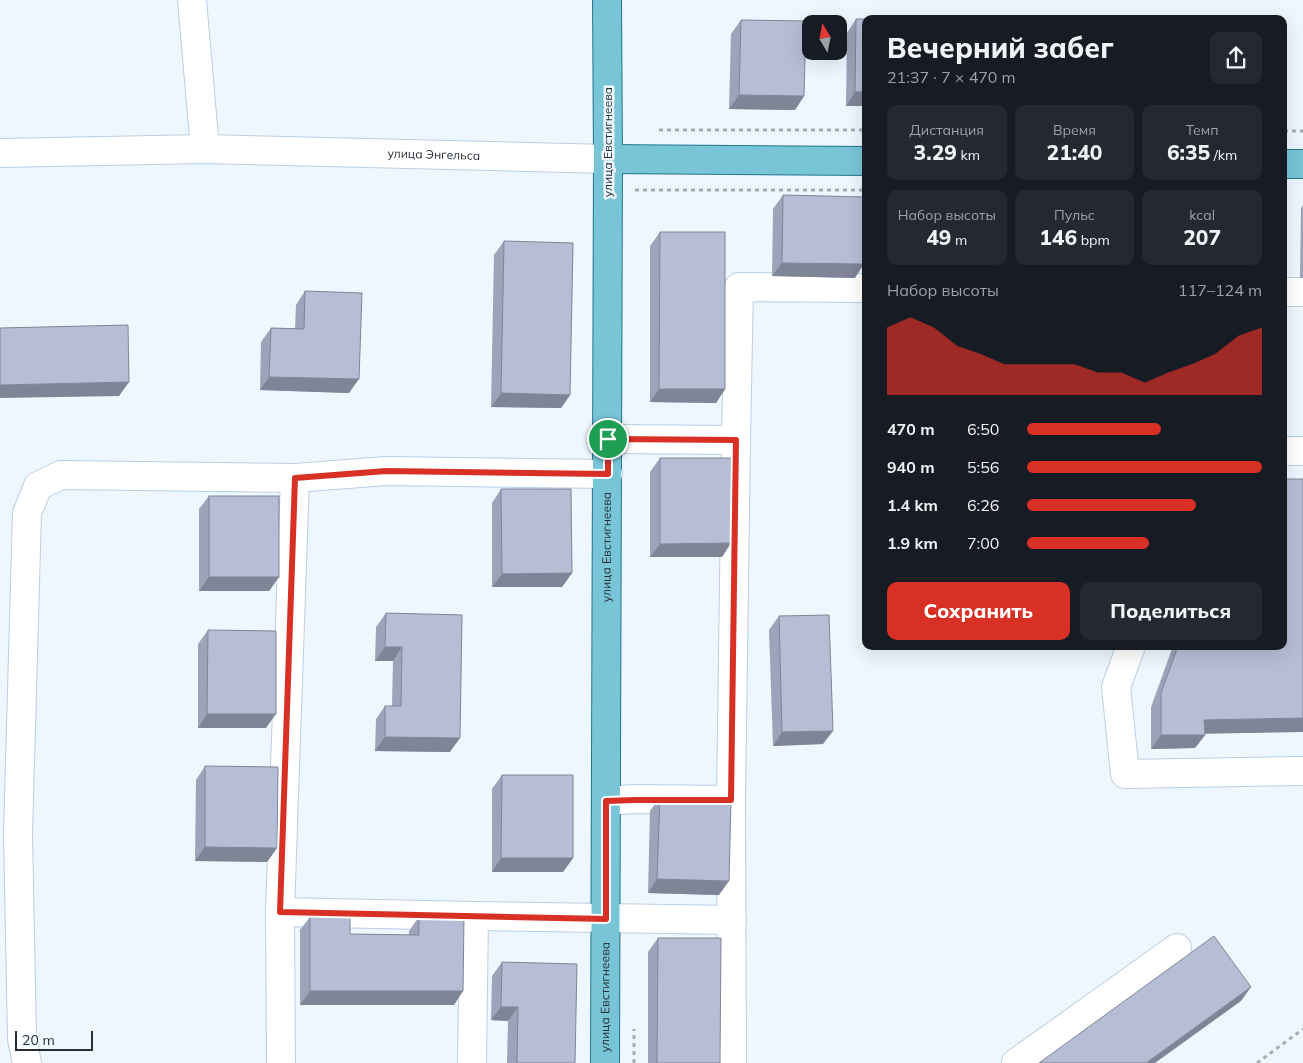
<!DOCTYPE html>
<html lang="ru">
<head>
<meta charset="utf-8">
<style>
	:root { --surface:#171b24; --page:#242831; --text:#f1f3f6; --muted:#9ea1a6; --accent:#d93025 }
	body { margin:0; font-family:Mulish,sans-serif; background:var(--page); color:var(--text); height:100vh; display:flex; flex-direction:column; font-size:19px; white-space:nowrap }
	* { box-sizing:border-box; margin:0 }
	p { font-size:16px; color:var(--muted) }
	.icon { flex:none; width:28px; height:28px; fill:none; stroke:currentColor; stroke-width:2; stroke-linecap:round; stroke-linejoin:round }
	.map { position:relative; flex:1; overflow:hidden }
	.side { position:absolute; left:862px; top:15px; width:425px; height:635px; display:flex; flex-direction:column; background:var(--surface); border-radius:10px; box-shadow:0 5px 20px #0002 }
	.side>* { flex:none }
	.needle { width:32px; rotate:350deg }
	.buttons { position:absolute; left:802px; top:15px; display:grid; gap:10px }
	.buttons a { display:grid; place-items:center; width:45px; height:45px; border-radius:10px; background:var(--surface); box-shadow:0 5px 20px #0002; font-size:25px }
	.scale { position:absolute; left:15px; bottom:12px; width:78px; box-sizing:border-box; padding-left:5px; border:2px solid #262e35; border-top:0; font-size:14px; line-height:18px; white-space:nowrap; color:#262e35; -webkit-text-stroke:4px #eef7ff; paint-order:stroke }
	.pin { position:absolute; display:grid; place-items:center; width:42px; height:42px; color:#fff; margin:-21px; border:2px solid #fff; border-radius:50%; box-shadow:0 1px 5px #0007 }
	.round { display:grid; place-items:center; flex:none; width:52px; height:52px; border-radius:10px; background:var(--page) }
	.head { display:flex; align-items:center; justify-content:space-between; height:85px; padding:0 25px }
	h1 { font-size:28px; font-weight:800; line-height:38px }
	.stats { display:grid; grid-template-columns:repeat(3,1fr); gap:8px; height:85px; padding:5px 25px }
	.stats div { display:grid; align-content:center; border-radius:10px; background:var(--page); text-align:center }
	.stats b { font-size:21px; font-weight:800 }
	.stats small { font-size:14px; font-weight:400 }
	.stats p { font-size:14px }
	.chart { height:140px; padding:10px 25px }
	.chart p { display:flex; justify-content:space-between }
	.chart svg { width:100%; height:90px; margin-top:5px; fill:var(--accent); opacity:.7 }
	.button { display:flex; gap:10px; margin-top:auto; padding:10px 25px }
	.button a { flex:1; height:58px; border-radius:10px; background:var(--accent); color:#fff; font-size:20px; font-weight:800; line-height:58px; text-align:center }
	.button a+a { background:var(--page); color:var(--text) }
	ul { padding:0 25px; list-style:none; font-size:16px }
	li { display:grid; grid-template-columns:80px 60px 1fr; align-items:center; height:38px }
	li i { height:12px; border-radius:6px; background:var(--accent) }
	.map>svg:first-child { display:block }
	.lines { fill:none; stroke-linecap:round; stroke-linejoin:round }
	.minor-casing { stroke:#b9cfe2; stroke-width:30 }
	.major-casing { stroke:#21778d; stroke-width:30 }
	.path { stroke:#a5aeb5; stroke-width:3; stroke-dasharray:4 4; stroke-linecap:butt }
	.minor { stroke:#fff; stroke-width:28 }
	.major { stroke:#78c5d7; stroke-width:28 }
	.wall { fill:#9da3b8 }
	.shaded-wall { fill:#7f8596 }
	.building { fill:#b6bed6; stroke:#7f8596 }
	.route-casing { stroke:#fff; stroke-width:10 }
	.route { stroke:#d93025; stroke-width:6 }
	.labels { text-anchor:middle; stroke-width:5; stroke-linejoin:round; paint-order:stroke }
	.street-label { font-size:12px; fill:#262e35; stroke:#eef7ff }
</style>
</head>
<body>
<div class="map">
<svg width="1303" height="1063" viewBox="0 0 1303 1063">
	<rect width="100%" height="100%" fill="#eef7ff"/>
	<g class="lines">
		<g class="minor-casing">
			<g id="minor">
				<polyline points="192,0 205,149"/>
				<path id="s1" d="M0 153 205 149 608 159"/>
				<polyline points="1284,292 1303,292"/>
				<polyline points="608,439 736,440 731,800"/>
				<polyline points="736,440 739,287 866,288"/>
				<polyline points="1284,451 1303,451"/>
				<polyline points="1131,646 1116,687 1125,774 1303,771"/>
				<polyline points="606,801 635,799 731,800 732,1063"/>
				<polyline points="280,912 474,916"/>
				<polyline points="27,1063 22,1039 18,833 27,513 38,486 61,475 295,478"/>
				<polyline points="281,1063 280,912 295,478 386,471 608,474"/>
				<polyline points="472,1063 474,916 732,920"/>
				<polyline points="1016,1063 1177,948"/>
			</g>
		</g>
		<g class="major-casing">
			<g id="major">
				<polyline points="608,159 866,161"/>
				<polyline points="1284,164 1303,164"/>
				<path id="s2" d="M605 1063 608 159 607 0"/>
			</g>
		</g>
		<g class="path">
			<polyline points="659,130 866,130"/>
			<polyline points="1284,131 1303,131"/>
			<polyline points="635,190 866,190"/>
			<polyline points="634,1063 634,1029"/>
			<polyline points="1257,1063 1303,1029"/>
		</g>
		<use href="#minor" class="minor"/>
		<use href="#major" class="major"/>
	</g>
	<g class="wall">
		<polygon points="856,19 866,106 846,106 847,33"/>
		<polygon points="741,20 804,96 795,110 729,109 731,34"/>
		<polygon points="783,195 855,278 772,276 773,209"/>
		<polygon points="1303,205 1303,278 1300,278 1301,208"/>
		<polygon points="660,232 725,389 716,403 650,402 650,246"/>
		<polygon points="504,241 570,395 561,408 491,407 494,255"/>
		<polygon points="305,291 349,393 260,390 261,342 271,328 295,329 296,305"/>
		<polygon points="660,458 731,543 722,557 650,557 650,472"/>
		<polygon points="1303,479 1303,732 1205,733 1205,735 1195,748 1151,749 1151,707 1173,646 1284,646"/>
		<polygon points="501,489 572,573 562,587 492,587 492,503"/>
		<polygon points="209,496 279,577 269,591 199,591 199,509"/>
		<polygon points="386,613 462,615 450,752 375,751 376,719 385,706 392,706 393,661 375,661 376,627"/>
		<polygon points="779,616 823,744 773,746 769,630"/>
		<polygon points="208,630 266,728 198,728 198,644"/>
		<polygon points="205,766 277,848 267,862 195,861 196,780"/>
		<polygon points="502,775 573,858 563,872 492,872 492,789"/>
		<polygon points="660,797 719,895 648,893 650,811"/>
		<polygon points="310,917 350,934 409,935 409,931 419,917 454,1005 300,1005 300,930"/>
		<polygon points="658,938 720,1063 648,1063 648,952"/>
		<polygon points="502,962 575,1063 507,1063 508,1021 491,1020 492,976"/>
	</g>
	<g class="shaded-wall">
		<polygon points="855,92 866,92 866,106 846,106"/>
		<polygon points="739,95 804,96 795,110 729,109"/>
		<polygon points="782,263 864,264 855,278 772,276"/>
		<polygon points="269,377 359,379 349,393 260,390"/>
		<polygon points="129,382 119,396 0,398 0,385"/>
		<polygon points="659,389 725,389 716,403 650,402"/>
		<polygon points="501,393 570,395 561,408 491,407"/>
		<polygon points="731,543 722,557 650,557 660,544"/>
		<polygon points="572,573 562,587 492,587 502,574"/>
		<polygon points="209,577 279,577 269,591 199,591"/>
		<polygon points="385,647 402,647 393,661 375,661"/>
		<polygon points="207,714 276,714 266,728 198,728"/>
		<polygon points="1303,718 1303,732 1195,734 1204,720"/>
		<polygon points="833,731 823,744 773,746 782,732"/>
		<polygon points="1161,735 1205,735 1195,748 1151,749"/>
		<polygon points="385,737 460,738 450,752 375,751"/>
		<polygon points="205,847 277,848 267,862 195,861"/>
		<polygon points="501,858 573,858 563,872 492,872"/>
		<polygon points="657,879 729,881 719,895 648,893"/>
		<polygon points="1251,987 1241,1001 1155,1063 1146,1063"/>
		<polygon points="310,991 463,991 454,1005 300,1005"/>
		<polygon points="501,1007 518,1007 508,1021 491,1020"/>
	</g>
	<g class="building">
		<polygon points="856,19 866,19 866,92 855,92"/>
		<polygon points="741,20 806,21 804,96 739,95"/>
		<polygon points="783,195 866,197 864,264 782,263"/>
		<polygon points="660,232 725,232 725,389 659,389"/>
		<polygon points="504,241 573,243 570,395 501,393"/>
		<polygon points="305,291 362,293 359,379 269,377 271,328 304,329"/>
		<polygon points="128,325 129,382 0,385 0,328"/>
		<polygon points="660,458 731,458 731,543 660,544"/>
		<polygon points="1284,479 1303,479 1303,718 1204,720 1205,735 1161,735 1161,693 1178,646 1284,646"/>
		<polygon points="501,489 571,489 572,573 502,574"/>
		<rect x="209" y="496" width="70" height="81"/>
		<polygon points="386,613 462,615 460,738 385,737 385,706 401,706 402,647 385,647"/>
		<polygon points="829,615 833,731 782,732 779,616"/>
		<polygon points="208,630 276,631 276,714 207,714"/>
		<polygon points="205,766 278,767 277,848 205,847"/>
		<polygon points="502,775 573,775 573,858 501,858"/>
		<polygon points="660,797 731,799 729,881 657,879"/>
		<polygon points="310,917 350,917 350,934 419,935 419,917 464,917 463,991 310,991"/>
		<polygon points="1214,936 1251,987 1146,1063 1039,1063"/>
		<polygon points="658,938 721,938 720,1063 657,1063"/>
		<polygon points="502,962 577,964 575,1063 517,1063 518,1007 501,1007"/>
	</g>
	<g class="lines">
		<g class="route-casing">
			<polygon id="route" points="608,439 736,440 731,800 635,800 606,801 606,919 280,912 295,478 386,471 608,474"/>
		</g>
		<use href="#route" class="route"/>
	</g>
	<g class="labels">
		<g class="street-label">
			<text transform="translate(608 142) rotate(-90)" y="4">улица Евстигнеева</text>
			<text dy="4" stroke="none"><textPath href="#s1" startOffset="434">улица Энгельса</textPath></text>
			<text dy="4" stroke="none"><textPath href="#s2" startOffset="516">улица Евстигнеева</textPath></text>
			<text dy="4" stroke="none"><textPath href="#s2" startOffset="66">улица Евстигнеева</textPath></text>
		</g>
	</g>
</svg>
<div class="buttons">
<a><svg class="needle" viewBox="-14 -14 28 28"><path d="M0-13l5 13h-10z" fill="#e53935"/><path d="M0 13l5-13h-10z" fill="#9ea1a6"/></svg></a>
</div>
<div class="scale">20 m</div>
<div class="pin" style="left:608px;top:439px;background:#1e9e55"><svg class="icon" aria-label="arrive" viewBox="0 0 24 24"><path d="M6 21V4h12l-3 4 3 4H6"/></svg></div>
<section class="side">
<div class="head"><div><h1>Вечерний забег</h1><p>21:37 · 7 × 470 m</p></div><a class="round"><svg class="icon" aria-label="share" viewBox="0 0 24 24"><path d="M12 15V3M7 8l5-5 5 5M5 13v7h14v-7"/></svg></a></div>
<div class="stats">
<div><p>Дистанция</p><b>3.29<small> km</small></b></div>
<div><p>Время</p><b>21:40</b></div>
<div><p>Темп</p><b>6:35<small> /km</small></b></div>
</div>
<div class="stats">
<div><p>Набор высоты</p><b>49<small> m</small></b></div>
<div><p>Пульс</p><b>146<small> bpm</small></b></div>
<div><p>kcal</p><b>207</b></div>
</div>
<div class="chart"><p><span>Набор высоты</span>117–124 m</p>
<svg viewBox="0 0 160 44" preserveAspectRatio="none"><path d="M0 44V11L10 6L20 11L30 20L40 24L50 29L60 29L70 29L80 29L90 33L100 33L110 38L120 33L130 29L140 24L150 15L160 11V44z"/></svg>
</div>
<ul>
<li><b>470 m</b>6:50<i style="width:57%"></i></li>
<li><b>940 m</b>5:56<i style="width:100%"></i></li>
<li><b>1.4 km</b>6:26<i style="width:72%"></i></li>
<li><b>1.9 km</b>7:00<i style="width:52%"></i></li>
</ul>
<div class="button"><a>Сохранить</a><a>Поделиться</a></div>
</section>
</div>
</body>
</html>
